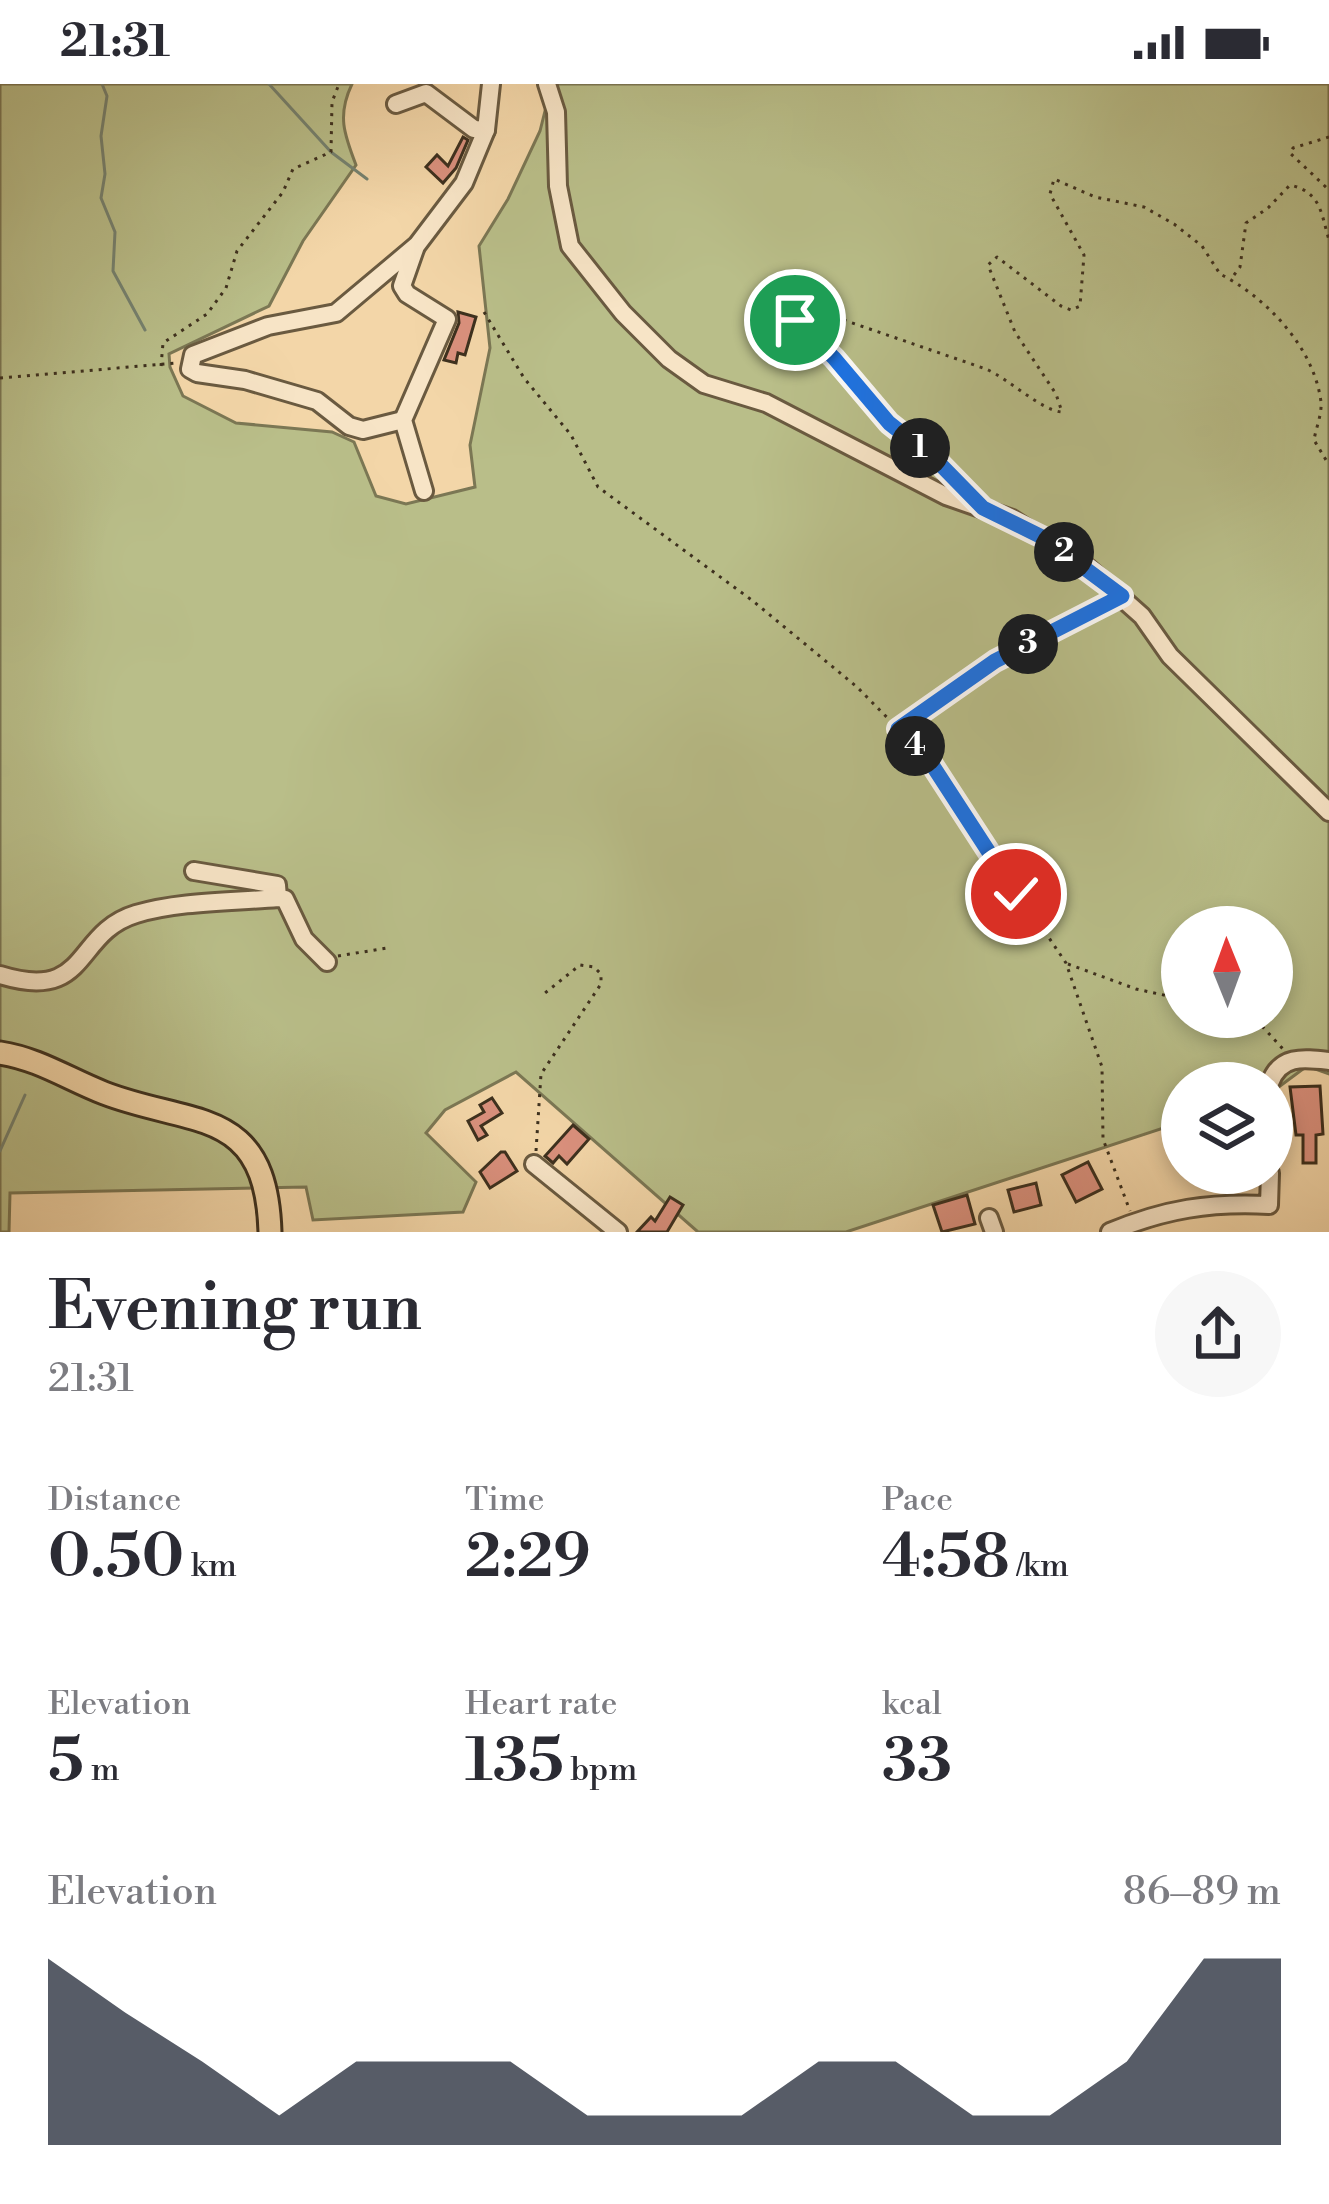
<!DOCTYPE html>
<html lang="en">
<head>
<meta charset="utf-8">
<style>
	:root { --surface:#fff; --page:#f7f7f7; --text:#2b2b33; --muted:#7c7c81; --accent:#111827 }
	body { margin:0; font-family:"Libre Bodoni",serif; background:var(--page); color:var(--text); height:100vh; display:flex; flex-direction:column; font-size:45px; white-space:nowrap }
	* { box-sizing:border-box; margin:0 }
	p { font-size:39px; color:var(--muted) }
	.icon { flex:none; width:66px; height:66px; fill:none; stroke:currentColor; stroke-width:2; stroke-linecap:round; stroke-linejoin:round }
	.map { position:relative; height:1148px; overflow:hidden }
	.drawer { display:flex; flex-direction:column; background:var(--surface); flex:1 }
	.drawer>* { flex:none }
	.needle { width:78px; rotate:359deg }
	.tools { position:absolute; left:1161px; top:822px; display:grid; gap:24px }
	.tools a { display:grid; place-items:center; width:132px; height:132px; border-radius:50%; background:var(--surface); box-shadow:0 6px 18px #0003; font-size:60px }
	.pin { position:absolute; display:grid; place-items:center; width:102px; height:102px; color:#fff; margin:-51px; border:6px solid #fff; border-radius:50%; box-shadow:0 3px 12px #0007 }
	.km { position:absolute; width:60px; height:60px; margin:-30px; border-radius:50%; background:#222; color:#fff; font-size:33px; line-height:60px; text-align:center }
	.round { display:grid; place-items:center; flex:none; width:126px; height:126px; border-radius:63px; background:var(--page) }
	.head { display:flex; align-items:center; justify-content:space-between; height:204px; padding:0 48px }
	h1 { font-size:66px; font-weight:600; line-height:90px }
	.figures { display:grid; grid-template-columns:repeat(3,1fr); gap:18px; height:204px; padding:12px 48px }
	.figures div { display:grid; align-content:center }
	.figures b { font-size:60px; font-weight:600 }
	.figures small { font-size:33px; font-weight:400 }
	.figures p { font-size:33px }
	.chart { height:336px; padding:24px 48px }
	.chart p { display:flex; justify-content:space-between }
	.chart svg { width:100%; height:216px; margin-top:12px; fill:var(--accent); opacity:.7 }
	.status { display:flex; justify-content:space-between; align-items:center; height:84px; padding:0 60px; background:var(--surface); direction:ltr }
	.status svg { height:33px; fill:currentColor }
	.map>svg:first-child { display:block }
	.green { fill:#b9be89; stroke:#7b7754; stroke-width:3; fill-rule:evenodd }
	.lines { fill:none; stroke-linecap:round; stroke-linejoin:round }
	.stream { stroke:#758270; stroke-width:3 }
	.building { fill:#da907d; stroke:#3d301e; stroke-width:3 }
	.minor-casing { stroke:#6a5a40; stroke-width:22 }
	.major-casing { stroke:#3d301e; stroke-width:27 }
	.path { stroke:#3d301e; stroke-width:3; stroke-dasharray:3 6; stroke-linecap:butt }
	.minor { stroke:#f7e4c6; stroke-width:16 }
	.major { stroke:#f3d6a8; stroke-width:21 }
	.route-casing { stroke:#fff; stroke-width:24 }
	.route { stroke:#1a73e8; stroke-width:15 }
</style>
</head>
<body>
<div class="status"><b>21:31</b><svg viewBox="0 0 49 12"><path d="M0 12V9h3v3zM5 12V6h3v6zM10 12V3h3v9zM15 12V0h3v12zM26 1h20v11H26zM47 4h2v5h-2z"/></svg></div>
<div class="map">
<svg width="1329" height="1148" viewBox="0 0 1329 1148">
	<rect width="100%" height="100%" fill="#f3d6a8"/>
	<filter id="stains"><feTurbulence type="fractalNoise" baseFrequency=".00167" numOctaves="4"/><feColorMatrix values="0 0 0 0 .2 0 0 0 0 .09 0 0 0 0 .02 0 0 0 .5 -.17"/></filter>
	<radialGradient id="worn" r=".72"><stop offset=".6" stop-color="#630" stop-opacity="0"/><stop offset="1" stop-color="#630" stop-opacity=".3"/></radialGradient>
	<path class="green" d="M0 0H352C337 31 344 50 356 81L303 157 269 222 169 270 170 283 183 312 236 339 332 348 354 358 376 412 406 420 475 403 470 361 490 264 479 162 508 115 540 47 548 15 541 0H1329V990L1307 982 1272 1008V999H1182V1038L846 1148H698L516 988 445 1026 426 1049 476 1098 463 1128 313 1136 306 1103 10 1109 9 1148H0ZM1182 843H1272V933H1182Z"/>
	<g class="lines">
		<g class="stream">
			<polyline points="102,0 107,12 101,52 105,90 101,114 115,148 113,187 145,246"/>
			<polyline points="269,0 331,68 367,95"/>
			<polyline points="0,1067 25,1011"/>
		</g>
	</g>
	<g class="building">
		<polygon points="463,53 468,56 456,84 443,99 426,83 437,71 448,82"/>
		<polygon points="458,228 476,233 465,271 458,269 456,279 444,276 459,239"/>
		<polygon points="1320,1002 1323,1050 1316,1051 1316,1079 1303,1079 1303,1051 1296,1051 1290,1003"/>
		<polygon points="492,1014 502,1029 481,1042 487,1051 478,1056 468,1037 484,1028 480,1021"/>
		<polygon points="573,1041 589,1055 567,1080 559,1072 553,1079 545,1072"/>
		<polygon points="501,1068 505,1068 517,1087 490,1104 480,1088"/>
		<polygon points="1088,1078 1102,1105 1076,1118 1062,1091"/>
		<polygon points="1036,1099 1041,1121 1014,1128 1008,1106"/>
		<polygon points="967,1111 975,1140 942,1148 933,1121"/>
		<polygon points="670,1113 683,1121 667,1148 637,1148 651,1133 655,1137"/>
	</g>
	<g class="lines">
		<g class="minor-casing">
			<g id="minor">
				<polyline points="547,0 556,28 558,102 570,162 623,229 669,275 704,300 766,319 946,412 1012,435 1088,484 1142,532 1170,572 1329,728"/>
				<polyline points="396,20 426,9 474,45 486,46"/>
				<polyline points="415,165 402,202 407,210 447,235 403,336 424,407"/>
				<polyline points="403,336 363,346 349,342 317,317 245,296 197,289 190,285 193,271 268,242 336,229 417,161 464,99 486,46 491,0"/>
				<polyline points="194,787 277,801 278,814"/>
				<path d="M0 891C90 919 73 849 136 830 180 817 231 818 278 814L285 815 304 855 327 878"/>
				<path d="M1270 999C1280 971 1303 974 1329 977"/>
				<polyline points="534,1080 618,1148"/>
				<polyline points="989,1134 994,1148"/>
				<path d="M1110 1148C1165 1125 1210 1118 1269 1121L1270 1089"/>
			</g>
		</g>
		<g class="major-casing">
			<path id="major" d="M0 969C39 975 68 995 104 1009 192 1043 266 1021 270 1148"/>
		</g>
		<g class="path">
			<polyline points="1329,53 1293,64 1290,69 1329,106"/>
			<path d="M1234 191 1240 183 1246 139 1268 124 1290 101C1321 108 1321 129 1329 156"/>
			<polyline points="484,228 524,294 571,351 598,403 753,517 857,603 929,676 1066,879 1102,983 1103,1055 1130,1127"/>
			<polyline points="161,282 163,259 207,230 226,204 237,167 283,108 293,85 331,68 332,18 339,0"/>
			<polyline points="0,294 177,279"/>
			<path d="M961 402 889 339 834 274 795 236 794 228 803 222 986 285C1009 295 1042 327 1062 328L1056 310 1015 248 988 181 997 173 1061 222 1071 226 1080 222 1084 171 1050 110 1054 95 1095 113 1144 123 1174 140 1202 162 1220 190C1264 212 1314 262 1321 318 1322 330 1316 344 1314 356L1329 381"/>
			<polyline points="900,644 995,577 1107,520"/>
			<polyline points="338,872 387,864"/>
			<polyline points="1068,880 1136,905 1182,915"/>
			<polyline points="1237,933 1261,941 1283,965"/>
			<polyline points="536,1067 541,990 601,900 601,890 594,883 580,881 545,909"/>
		</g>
		<use href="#minor" class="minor"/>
		<use href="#major" class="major"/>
	</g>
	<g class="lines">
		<g class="route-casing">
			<polyline id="route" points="795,236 834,274 889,339 937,377 983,424 1044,454 1122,512 995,577 898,645 929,676 1016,810"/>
		</g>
		<use href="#route" class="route"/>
	</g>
	<rect width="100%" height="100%" filter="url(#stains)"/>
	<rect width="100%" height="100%" fill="url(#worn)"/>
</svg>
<div class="tools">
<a><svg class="needle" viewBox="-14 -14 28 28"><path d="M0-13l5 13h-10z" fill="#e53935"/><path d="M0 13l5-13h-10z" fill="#7c7c81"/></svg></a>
<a><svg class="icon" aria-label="layers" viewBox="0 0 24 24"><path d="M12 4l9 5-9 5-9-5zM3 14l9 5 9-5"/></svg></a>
</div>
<div class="pin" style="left:795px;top:236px;background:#1e9e55"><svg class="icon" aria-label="arrive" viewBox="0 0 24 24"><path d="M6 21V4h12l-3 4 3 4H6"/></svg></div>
<div class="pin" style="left:1016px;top:810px;background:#d93025"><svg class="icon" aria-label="check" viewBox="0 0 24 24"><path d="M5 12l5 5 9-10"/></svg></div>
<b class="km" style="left:920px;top:364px">1</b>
<b class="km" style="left:1064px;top:468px">2</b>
<b class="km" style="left:1028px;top:560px">3</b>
<b class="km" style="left:915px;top:662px">4</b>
</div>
<section class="drawer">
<div class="head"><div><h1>Evening run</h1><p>21:31</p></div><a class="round"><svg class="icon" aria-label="share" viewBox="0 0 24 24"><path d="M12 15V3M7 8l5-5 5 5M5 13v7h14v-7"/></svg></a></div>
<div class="figures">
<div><p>Distance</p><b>0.50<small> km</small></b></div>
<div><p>Time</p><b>2:29</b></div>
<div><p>Pace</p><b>4:58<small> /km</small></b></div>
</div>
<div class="figures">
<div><p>Elevation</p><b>5<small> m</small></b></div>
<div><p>Heart rate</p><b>135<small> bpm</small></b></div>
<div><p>kcal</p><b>33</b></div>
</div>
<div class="chart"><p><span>Elevation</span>86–89 m</p>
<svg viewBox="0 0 160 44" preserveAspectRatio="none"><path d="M0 44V6L10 17L20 27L30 38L40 27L50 27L60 27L70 38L80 38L90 38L100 27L110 27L120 38L130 38L140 27L150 6L160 6V44z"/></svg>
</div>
</section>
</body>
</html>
